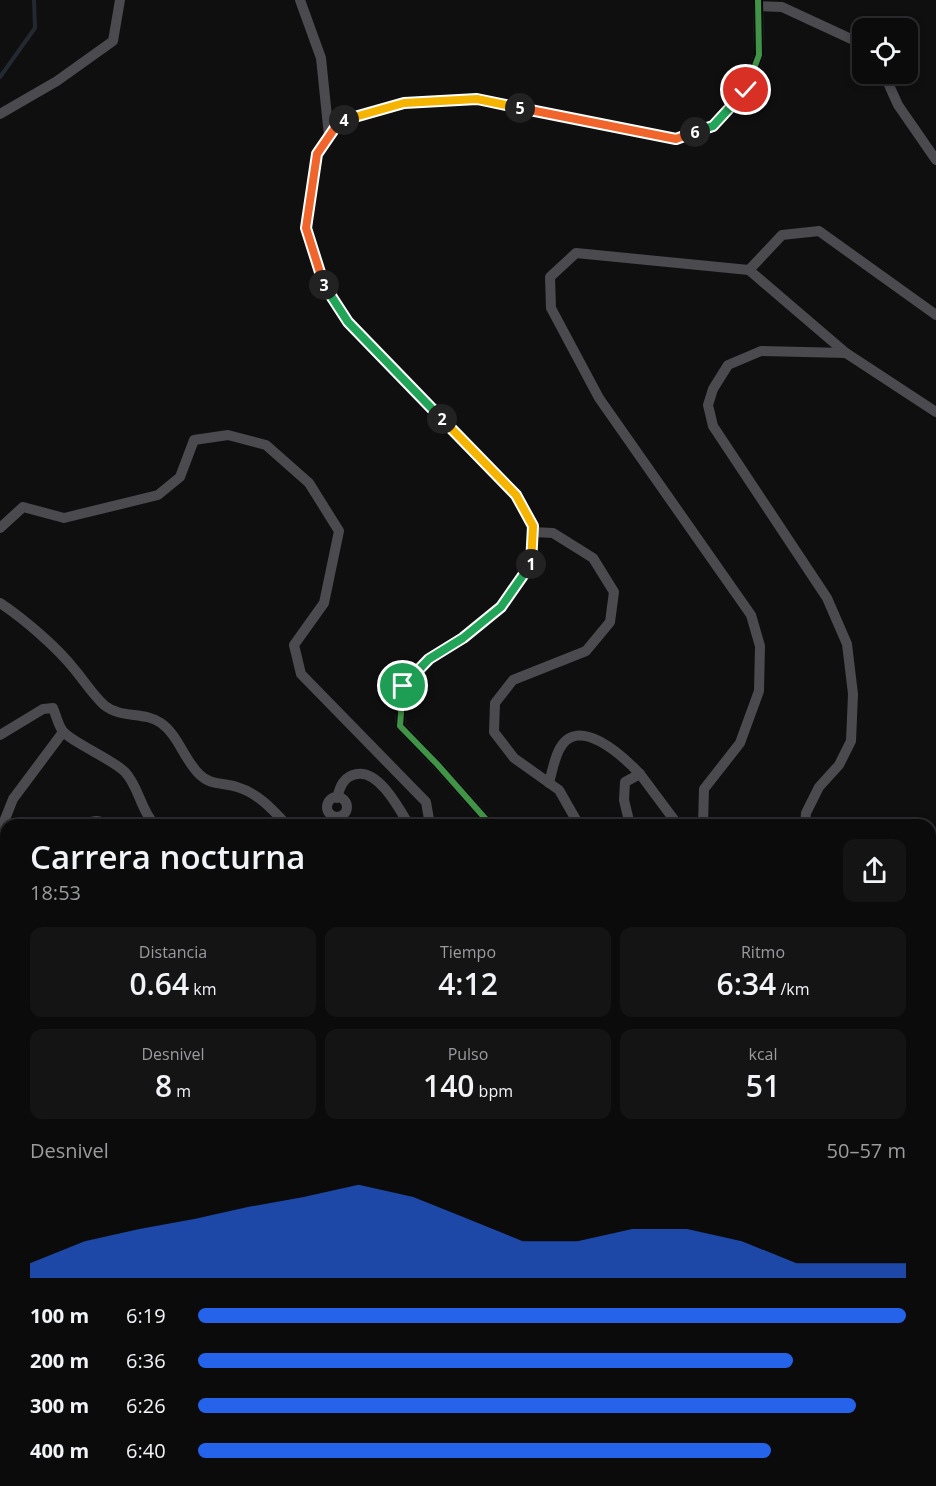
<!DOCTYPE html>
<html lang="es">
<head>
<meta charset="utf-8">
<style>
	:root { --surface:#0b0b0c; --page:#141415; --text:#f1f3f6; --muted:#9a9b9d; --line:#2b2b2d; --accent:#2563eb }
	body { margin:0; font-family:"Open Sans",sans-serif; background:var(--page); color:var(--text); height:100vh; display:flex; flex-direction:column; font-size:22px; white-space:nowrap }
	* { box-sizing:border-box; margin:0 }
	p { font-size:20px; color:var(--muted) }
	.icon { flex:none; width:33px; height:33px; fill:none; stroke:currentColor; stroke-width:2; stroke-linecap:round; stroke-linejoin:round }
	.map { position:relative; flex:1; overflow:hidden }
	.sheet { position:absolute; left:0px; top:819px; width:936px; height:668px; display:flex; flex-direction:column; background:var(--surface); border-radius:18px 18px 0 0; box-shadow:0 3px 9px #0003,0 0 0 2px var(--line) }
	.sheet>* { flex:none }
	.controls { position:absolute; left:852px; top:18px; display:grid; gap:12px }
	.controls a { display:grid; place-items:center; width:66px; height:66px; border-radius:12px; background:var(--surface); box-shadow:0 3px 9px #0003,0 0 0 2px var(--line); font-size:30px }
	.pin { position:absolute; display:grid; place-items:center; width:51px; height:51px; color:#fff; margin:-26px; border:3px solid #fff; border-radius:50%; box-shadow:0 2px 6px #0007 }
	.km { position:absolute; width:30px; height:30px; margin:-15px; border-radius:50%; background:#222; color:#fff; font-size:16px; line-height:30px; text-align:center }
	.round { display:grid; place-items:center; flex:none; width:63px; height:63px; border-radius:12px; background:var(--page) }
	.headline { display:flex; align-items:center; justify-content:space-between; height:102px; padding:0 30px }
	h1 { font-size:33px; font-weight:600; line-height:45px }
	.metrics { display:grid; grid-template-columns:repeat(3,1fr); gap:9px; height:102px; padding:6px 30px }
	.metrics div { display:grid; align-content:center; border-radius:12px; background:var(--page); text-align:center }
	.metrics b { font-size:30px; font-weight:600 }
	.metrics small { font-size:16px; font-weight:400 }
	.metrics p { font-size:16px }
	.chart { height:168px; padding:12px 30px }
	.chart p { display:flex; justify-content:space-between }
	.chart svg { width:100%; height:108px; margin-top:6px; fill:var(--accent); opacity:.7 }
	ul { padding:0 30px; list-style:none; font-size:20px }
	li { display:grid; grid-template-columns:96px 72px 1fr; align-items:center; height:45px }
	li i { height:15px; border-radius:8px; background:var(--accent) }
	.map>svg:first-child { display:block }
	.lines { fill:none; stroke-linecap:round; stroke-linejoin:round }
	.stream { stroke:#242831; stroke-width:4 }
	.street { stroke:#4a4a4f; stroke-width:10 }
	.secondary { stroke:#48484c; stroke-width:15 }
	.primary { stroke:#46464a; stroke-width:16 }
	.cycleway-casing { stroke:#0a0a0b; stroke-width:10 }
	.cycleway { stroke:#419447; stroke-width:6 }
	.split-1-casing { stroke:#fff; stroke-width:12 }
	.split-2-casing { stroke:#fff; stroke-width:12 }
	.split-3-casing { stroke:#fff; stroke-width:12 }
	.split-4-casing { stroke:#fff; stroke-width:12 }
	.split-5-casing { stroke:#fff; stroke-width:12 }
	.split-6-casing { stroke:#fff; stroke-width:12 }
	.split-7-casing { stroke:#fff; stroke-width:12 }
	.split-1 { stroke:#22a559; stroke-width:8 }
	.split-2 { stroke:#f5b400; stroke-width:8 }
	.split-3 { stroke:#22a559; stroke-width:8 }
	.split-4 { stroke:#f0652b; stroke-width:8 }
	.split-5 { stroke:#f5b400; stroke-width:8 }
	.split-6 { stroke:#f0652b; stroke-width:8 }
	.split-7 { stroke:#22a559; stroke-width:8 }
</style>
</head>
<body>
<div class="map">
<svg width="936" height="1486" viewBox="0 0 936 1486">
	<rect width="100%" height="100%" fill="#0f0f10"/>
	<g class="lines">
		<polyline class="stream" points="0,77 35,28 34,0"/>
		<g class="street">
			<polyline points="300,0 321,58 329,136"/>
			<polyline points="759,6 782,7 862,44"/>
			<polyline points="884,74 898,105 936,160"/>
			<polyline points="0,114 57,81 113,41 120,0"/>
			<polyline points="749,270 782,235 819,231 936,315"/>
			<polyline points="0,528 23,507 64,518 158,495 180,477 194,440 228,435 266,445 309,483 339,531 324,603 294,645 301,674 426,802 430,825"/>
			<polyline points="532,532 553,533 593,558 614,592 610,622 586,651 513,680 495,703 494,732 514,758 559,790 579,825"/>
			<path d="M0 603C24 619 57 647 75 670 85 682 93 695 104 705 121 719 144 711 161 723 178 735 184 759 199 774 211 786 222 782 237 787 258 793 273 810 287 825"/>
			<path d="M0 735 43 709 53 708C56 715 58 724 62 730 70 742 111 758 125 772 139 787 141 811 155 825"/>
			<path d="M549 783C552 772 554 760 559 750 577 713 623 756 640 774"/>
			<circle cx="337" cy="807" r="10"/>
			<path d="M337 798C340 786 344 776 357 774 379 770 399 808 409 825"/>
			<path d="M82 825C90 822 98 818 105 825"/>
			<polyline points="491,825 437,764 400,726 403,686 429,659 463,638 501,607 531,565 533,526 516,495 348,322 323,282 306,228 317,154 339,122 404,103 477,99 676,139 713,126 746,90 759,55 758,0"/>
			<polyline points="630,825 624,800 625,782 640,774 678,825"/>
			<polyline points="703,825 704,789 740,743 759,691 760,646 751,615 599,398 551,308 550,277 576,253 749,270 846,353 936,412"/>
			<polyline points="805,825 806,813 819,787 839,765 851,741 853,694 847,644 827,598 713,426 708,405 713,389 728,365 761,351 846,353"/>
			<polyline points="0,832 13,799 63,732"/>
			<polyline points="0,927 6,922"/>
			<polyline points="0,1010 6,1010"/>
			<polyline points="0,1081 6,1085"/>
			<polyline points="0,1202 6,1206"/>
			<polyline points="0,1452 6,1452"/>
			<polyline points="0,1477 6,1471"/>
			<polyline points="606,1480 607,1486"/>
			<polyline points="752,1480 764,1486"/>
			<polyline points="118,1486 127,1480"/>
			<polyline points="410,1486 412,1480"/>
			<polyline points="690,1486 702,1480"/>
		</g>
		<g class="secondary">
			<polyline points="930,910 936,876"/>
			<polyline points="930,1237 936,1253"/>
		</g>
		<g class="primary">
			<polyline points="0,1283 6,1286"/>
			<polyline points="930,1335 936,1345"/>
		</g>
		<g class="cycleway-casing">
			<polyline id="cycleway" points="491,825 437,764 400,726 403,686 429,659 463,638 501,607 531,565 533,526 516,495 348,322 323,282 306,228 317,154 339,122 404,103 477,99 676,139 713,126 746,90 759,55 758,0"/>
		</g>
		<use href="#cycleway" class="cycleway"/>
	</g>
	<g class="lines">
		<g class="split-1-casing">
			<polyline id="split-1" points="403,686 429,659 463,638 501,607 531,564"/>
		</g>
		<g class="split-2-casing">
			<polyline id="split-2" points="442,419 516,495 533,526 531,564"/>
		</g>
		<g class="split-3-casing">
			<polyline id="split-3" points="324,285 348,322 442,419"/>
		</g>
		<g class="split-4-casing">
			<polyline id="split-4" points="324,285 306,228 317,154 339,122 344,120"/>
		</g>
		<g class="split-5-casing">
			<polyline id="split-5" points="344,120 404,103 477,99 520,108"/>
		</g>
		<g class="split-6-casing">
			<polyline id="split-6" points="520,108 676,139 695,132"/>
		</g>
		<g class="split-7-casing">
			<polyline id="split-7" points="695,132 713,126 746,90"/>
		</g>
		<use href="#split-1" class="split-1"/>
		<use href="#split-2" class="split-2"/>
		<use href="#split-3" class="split-3"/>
		<use href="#split-4" class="split-4"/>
		<use href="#split-5" class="split-5"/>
		<use href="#split-6" class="split-6"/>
		<use href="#split-7" class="split-7"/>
	</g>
</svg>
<div class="controls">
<a><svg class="icon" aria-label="locate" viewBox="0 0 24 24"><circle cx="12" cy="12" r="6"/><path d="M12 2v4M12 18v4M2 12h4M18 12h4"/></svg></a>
</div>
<div class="pin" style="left:403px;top:686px;background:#1e9e55"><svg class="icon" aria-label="arrive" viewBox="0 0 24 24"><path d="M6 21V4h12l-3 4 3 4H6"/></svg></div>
<div class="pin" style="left:746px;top:90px;background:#d93025"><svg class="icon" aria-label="check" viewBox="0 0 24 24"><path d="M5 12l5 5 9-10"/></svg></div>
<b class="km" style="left:531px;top:564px">1</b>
<b class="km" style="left:442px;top:419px">2</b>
<b class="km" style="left:324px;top:285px">3</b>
<b class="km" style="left:344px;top:120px">4</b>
<b class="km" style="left:520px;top:108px">5</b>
<b class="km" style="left:695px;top:132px">6</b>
<section class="sheet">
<div class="headline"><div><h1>Carrera nocturna</h1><p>18:53</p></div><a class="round"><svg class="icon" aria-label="share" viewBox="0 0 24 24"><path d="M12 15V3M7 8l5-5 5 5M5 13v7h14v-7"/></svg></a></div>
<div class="metrics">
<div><p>Distancia</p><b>0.64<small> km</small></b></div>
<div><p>Tiempo</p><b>4:12</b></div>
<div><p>Ritmo</p><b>6:34<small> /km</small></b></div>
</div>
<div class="metrics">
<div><p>Desnivel</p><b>8<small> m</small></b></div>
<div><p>Pulso</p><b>140<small> bpm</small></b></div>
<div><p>kcal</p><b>51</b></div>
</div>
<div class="chart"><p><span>Desnivel</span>50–57 m</p>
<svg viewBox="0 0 160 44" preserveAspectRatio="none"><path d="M0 44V38L10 29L20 24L30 20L40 15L50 11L60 6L70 11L80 20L90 29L100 29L110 24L120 24L130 29L140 38L150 38L160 38V44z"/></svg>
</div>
<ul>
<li><b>100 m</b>6:19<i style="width:100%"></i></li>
<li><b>200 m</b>6:36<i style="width:84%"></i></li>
<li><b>300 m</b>6:26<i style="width:93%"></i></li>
<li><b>400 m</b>6:40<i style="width:81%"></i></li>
</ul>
</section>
</div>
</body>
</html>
